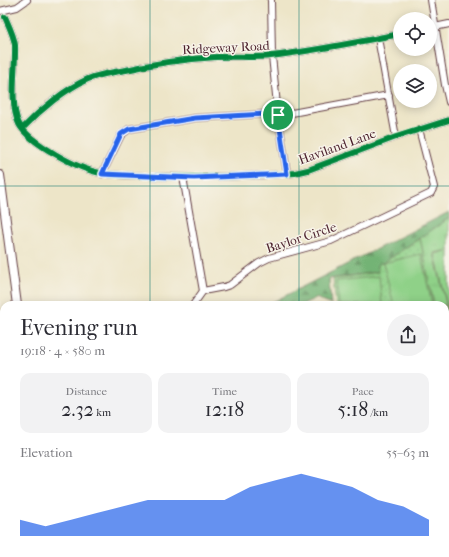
<!DOCTYPE html>
<html lang="en">
<head>
<meta charset="utf-8">
<style>
	:root { --surface:#fff; --page:#f2f2f3; --text:#2b2b33; --muted:#7c7c81; --accent:#2563eb }
	body { margin:0; font-family:"IM FELL French Canon",serif; background:var(--page); color:var(--text); height:100vh; display:flex; flex-direction:column; font-size:15px; white-space:nowrap }
	* { box-sizing:border-box; margin:0 }
	p { font-size:13px; color:var(--muted) }
	.icon { flex:none; width:22px; height:22px; fill:none; stroke:currentColor; stroke-width:2; stroke-linecap:round; stroke-linejoin:round }
	.map { position:relative; flex:1; overflow:hidden }
	.drawer { position:absolute; left:0px; top:301px; width:449px; height:256px; display:flex; flex-direction:column; background:var(--surface); border-radius:12px 12px 0 0; box-shadow:0 2px 10px #0003 }
	.drawer>* { flex:none }
	.tools { position:absolute; left:393px; top:12px; display:grid; gap:8px }
	.tools a { display:grid; place-items:center; width:44px; height:44px; border-radius:50%; background:var(--surface); box-shadow:0 2px 10px #0003; font-size:20px }
	.pin { position:absolute; display:grid; place-items:center; width:34px; height:34px; color:#fff; margin:-17px; border:2px solid #fff; border-radius:50%; box-shadow:0 1px 4px #0007 }
	.round { display:grid; place-items:center; flex:none; width:42px; height:42px; border-radius:21px; background:var(--page) }
	.overview { display:flex; align-items:center; justify-content:space-between; height:68px; padding:0 20px }
	h1 { font-size:22px; font-weight:600; line-height:30px }
	.stats { display:grid; grid-template-columns:repeat(3,1fr); gap:6px; height:68px; padding:4px 20px }
	.stats div { display:grid; align-content:center; border-radius:10px; background:var(--page); text-align:center }
	.stats b { font-size:20px; font-weight:600 }
	.stats small { font-size:11px; font-weight:400 }
	.stats p { font-size:11px }
	.chart { height:112px; padding:8px 20px }
	.chart p { display:flex; justify-content:space-between }
	.chart svg { width:100%; height:72px; margin-top:4px; fill:var(--accent); opacity:.7 }
	.map>svg:first-child { display:block }
	.grass { fill:url(#grass-tufts); stroke:#6c785a }
	.forest { fill:url(#forest-firs); stroke:#5e6950 }
	.park { fill:url(#park-dots); stroke:#6c785a }
	.pitch { fill:#8fd188; stroke:#6c785a }
	.lines { fill:none; stroke-linecap:round; stroke-linejoin:round }
	.stream { stroke:#53b1d1; stroke-width:1.5 }
	.minor-casing { stroke:#623d43; stroke-width:8 }
	.secondary-casing { stroke:#623d43; stroke-width:10 }
	.motorway-casing { stroke:#623d43; stroke-width:12 }
	.minor { stroke:#fff; stroke-width:6 }
	.secondary { stroke:#fff; stroke-width:8 }
	.motorway { stroke:#fff; stroke-width:11 }
	.cycleway-casing { stroke:#f7f3e8; stroke-width:8 }
	.cycleway { stroke:#00873e; stroke-width:6 }
	.route-casing { stroke:#fff; stroke-width:8 }
	.route { stroke:#2563eb; stroke-width:5 }
	.grid { fill:none; stroke:#0f766e; stroke-width:1; stroke-opacity:0.55 }
	.labels { text-anchor:middle; stroke-width:3; stroke-linejoin:round; paint-order:stroke }
	.street-label { font-size:13px; fill:#4a1f2b; stroke:#f7f3e8 }
</style>
</head>
<body>
<div class="map">
<svg width="449" height="557" viewBox="0 0 449 557">
	<defs>
		<pattern id="grass-tufts" width="24" height="20" patternUnits="userSpaceOnUse"><rect width="24" height="20" fill="#8fd188"/><path d="M3 7l-1-3M5 7V3M7 7l1-3M15 17l-1-3M17 17v-4M19 17l1-3" fill="none" stroke="#7db376"/></pattern>
		<pattern id="forest-firs" width="22" height="20" patternUnits="userSpaceOnUse"><rect width="22" height="20" fill="#73b374"/><path d="M5 1l3.5 6h-7zM16 11l3.5 6h-7z" fill="#60915f"/></pattern>
		<pattern id="park-dots" width="8" height="8" patternUnits="userSpaceOnUse"><rect width="8" height="8" fill="#8fd188"/><path d="M2 2h.1M6 6h.1" fill="none" stroke="#7db376" stroke-width="1.8" stroke-linecap="round"/></pattern>
	</defs>
	<rect width="100%" height="100%" fill="#f7f3e8"/>
	<filter id="ink" filterUnits="userSpaceOnUse"><feTurbulence type="fractalNoise" baseFrequency=".025" numOctaves="2"/><feDisplacementMap in="SourceGraphic" scale="8" xChannelSelector="R" yChannelSelector="G"/><feConvolveMatrix kernelMatrix="1 2 1 2 8 2 1 2 1" color-interpolation-filters="sRGB"/></filter>
	<filter id="wash" filterUnits="userSpaceOnUse"><feTurbulence type="fractalNoise" baseFrequency=".012" numOctaves="4" result="noise"/><feDisplacementMap in="SourceGraphic" scale="16" xChannelSelector="R" yChannelSelector="G"/><feGaussianBlur stdDeviation="0.9" result="paint"/><feColorMatrix in="noise" values="0 0 0 0 0 0 0 0 0 0 0 0 0 0 0 0 0 1.4 0 .05"/><feComposite in="paint" operator="in"/></filter>
	<g filter="url(#wash)">
		<rect width="100%" height="100%" fill="#ede5c8"/>
		<g class="grass">
			<polygon points="449,218 449,250 434,253 449,317 449,557 395,557 394,553 445,553 445,305 434,305 420,238"/>
			<polygon points="339,553 359,553 359,555 369,553 384,553 385,557 344,557"/>
		</g>
		<polygon class="forest" points="449,212 449,218 383,263 379,264 378,272 329,279 331,305 316,298 301,305 267,305"/>
		<g class="park">
			<polygon points="420,238 434,305 336,305 333,279 378,272 378,264 383,263"/>
			<polygon points="449,457 449,557 395,557 394,553 445,553 445,458"/>
		</g>
		<g class="pitch">
			<polygon points="449,250 449,314 435,254"/>
			<polygon points="421,254 432,305 394,305 383,263"/>
			<polygon points="379,276 382,305 339,305 336,281"/>
			<polygon points="449,466 449,523 445,507 445,467"/>
			<polygon points="398,553 441,553 442,557 399,557"/>
		</g>
		<g class="lines">
			<g class="stream">
				<polyline points="0,361 4,397"/>
				<polyline points="23,553 24,557"/>
			</g>
		</g>
	</g>
	<g filter="url(#ink)">
		<g class="lines">
			<g class="minor-casing">
				<g id="minor">
					<polyline points="271,0 272,56 278,115 287,173"/>
					<polyline points="431,0 445,85 449,102"/>
					<polyline points="0,11 17,7 27,0"/>
					<path d="M5 17C9 26 14 36 15 45 16 68 9 103 19 124 29 143 80 170 101 173 116 176 132 175 147 176 196 178 246 177 295 173L308 170 396 137 449 120"/>
					<polyline points="430,28 449,24"/>
					<polyline points="378,38 396,137"/>
					<path d="M23 128C40 110 65 89 88 79 100 74 113 72 126 70 156 63 186 59 216 57 235 56 253 58 271 56 314 51 357 42 400 34"/>
					<polyline points="102,174 121,135 129,129 195,118 265,114 281,115 389,95"/>
					<polyline points="183,177 203,291"/>
					<polyline points="203,291 224,287 230,285 259,263 269,258 331,241 431,193 434,187 419,129"/>
					<polyline points="193,305 203,291"/>
				</g>
			</g>
			<g class="secondary-casing">
				<g id="secondary">
					<polyline points="0,175 17,305"/>
					<polyline points="0,485 4,485"/>
					<polyline points="72,553 73,557"/>
					<polyline points="287,553 292,557"/>
					<polyline points="303,553 309,557"/>
				</g>
			</g>
			<g class="motorway-casing">
				<g id="motorway">
					<polyline points="0,449 4,462"/>
					<polyline points="0,520 4,545"/>
					<polyline points="6,553 7,557"/>
					<polyline points="42,553 44,557"/>
				</g>
			</g>
			<use href="#minor" class="minor"/>
			<use href="#secondary" class="secondary"/>
			<use href="#motorway" class="motorway"/>
			<g class="cycleway-casing">
				<g id="cycleway">
					<path d="M5 17C9 26 14 36 15 45 16 68 9 103 19 124 29 143 80 170 101 173 116 176 132 175 147 176 196 178 246 177 295 173L308 170 396 137 449 120"/>
					<path d="M23 128C40 110 65 89 88 79 100 74 113 72 126 70 156 63 186 59 216 57 235 56 253 58 271 56 314 51 357 42 400 34"/>
				</g>
			</g>
			<use href="#cycleway" class="cycleway"/>
		</g>
	</g>
	<g class="lines" filter="url(#ink)">
		<g class="route-casing">
			<polygon id="route" points="265,114 278,115 287,174 194,178 102,174 121,134 129,129 195,118"/>
		</g>
		<use href="#route" class="route"/>
	</g>
	<path class="grid" d="M150 0V305M299 0V305M0 186H449M0 371H4M445 371H449M150 553V557M299 553V557"/>
	<g class="labels">
		<g class="street-label">
			<text transform="translate(226 47) rotate(-3)" y="5">Ridgeway Road</text>
			<text transform="translate(337 146) rotate(-20)" y="5">Haviland Lane</text>
			<text transform="translate(301 237) rotate(-18)" y="5">Baylor Circle</text>
		</g>
	</g>
</svg>
<div class="tools">
<a><svg class="icon" aria-label="locate" viewBox="0 0 24 24"><circle cx="12" cy="12" r="6"/><path d="M12 2v4M12 18v4M2 12h4M18 12h4"/></svg></a>
<a><svg class="icon" aria-label="layers" viewBox="0 0 24 24"><path d="M12 4l9 5-9 5-9-5zM3 14l9 5 9-5"/></svg></a>
</div>
<div class="pin" style="left:278px;top:115px;background:#1e9e55"><svg class="icon" aria-label="arrive" viewBox="0 0 24 24"><path d="M6 21V4h12l-3 4 3 4H6"/></svg></div>
<section class="drawer">
<div class="overview"><div><h1>Evening run</h1><p>19:18 · 4 × 580 m</p></div><a class="round"><svg class="icon" aria-label="share" viewBox="0 0 24 24"><path d="M12 15V3M7 8l5-5 5 5M5 13v7h14v-7"/></svg></a></div>
<div class="stats">
<div><p>Distance</p><b>2.32<small> km</small></b></div>
<div><p>Time</p><b>12:18</b></div>
<div><p>Pace</p><b>5:18<small> /km</small></b></div>
</div>
<div class="chart"><p><span>Elevation</span>55–63 m</p>
<svg viewBox="0 0 160 44" preserveAspectRatio="none"><path d="M0 44V34L10 38L20 34L30 30L40 26L50 22L60 22L70 22L80 22L90 14L100 10L110 6L120 10L130 14L140 22L150 26L160 34V44z"/></svg>
</div>
</section>
</div>
</body>
</html>
